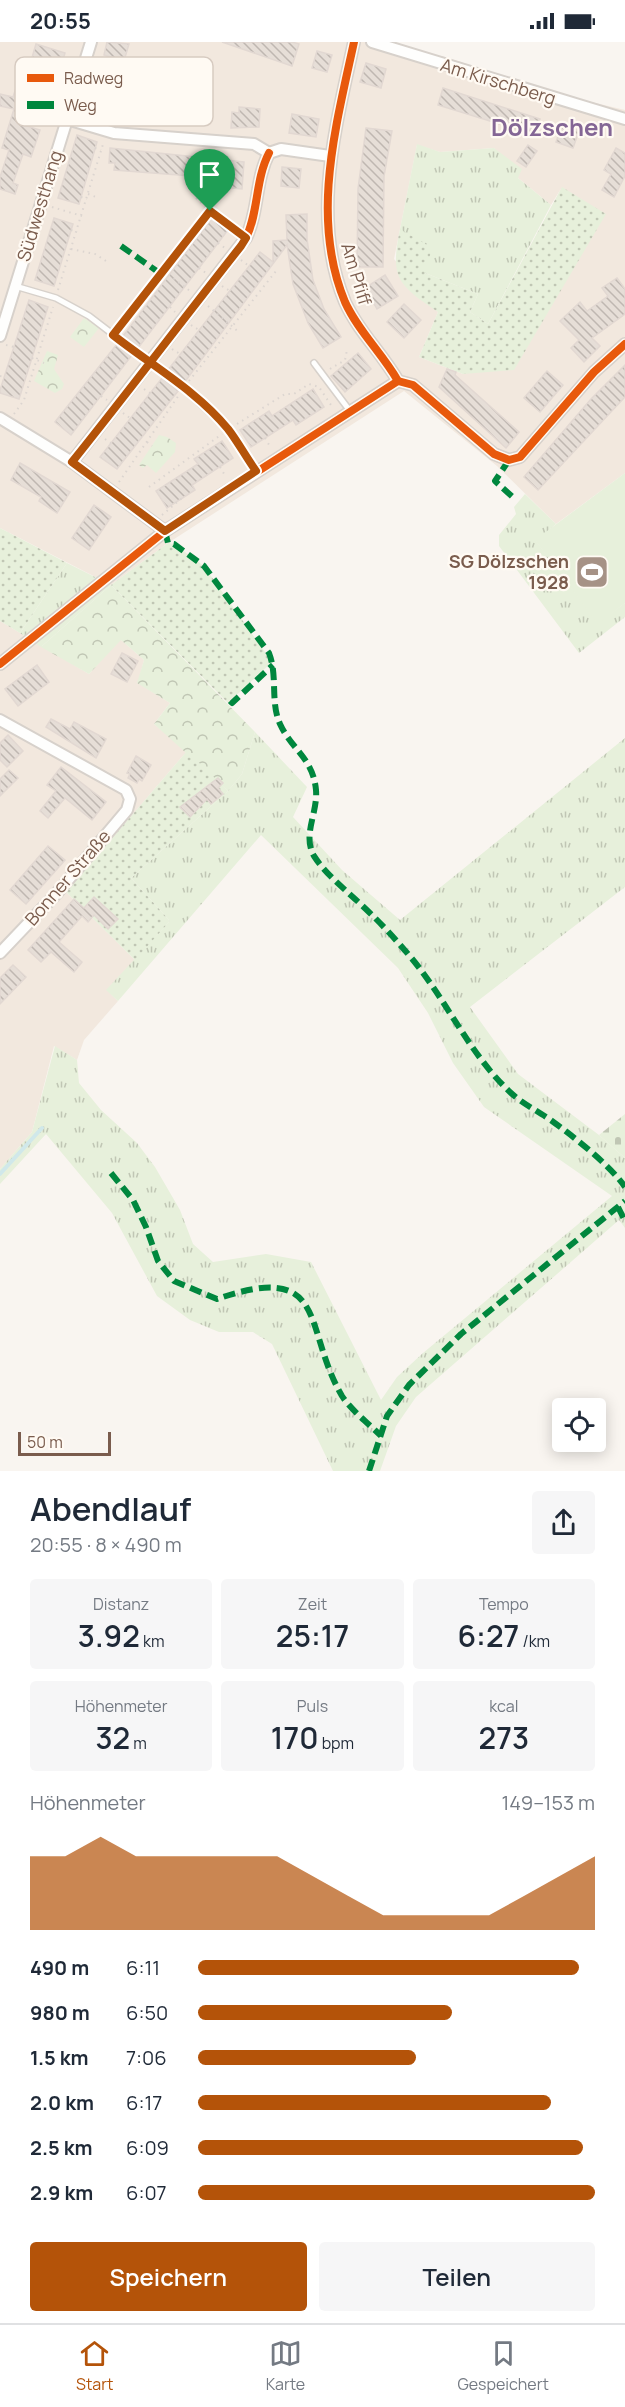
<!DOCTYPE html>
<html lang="de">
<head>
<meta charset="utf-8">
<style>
	:root { --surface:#fff; --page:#f6f6f7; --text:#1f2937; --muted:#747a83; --line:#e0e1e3; --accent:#b45309 }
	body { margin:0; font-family:Manrope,sans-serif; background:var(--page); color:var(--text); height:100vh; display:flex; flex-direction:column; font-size:22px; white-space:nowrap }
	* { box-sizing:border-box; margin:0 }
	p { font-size:20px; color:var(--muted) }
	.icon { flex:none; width:33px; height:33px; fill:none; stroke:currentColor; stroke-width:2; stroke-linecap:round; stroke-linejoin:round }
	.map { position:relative; height:1429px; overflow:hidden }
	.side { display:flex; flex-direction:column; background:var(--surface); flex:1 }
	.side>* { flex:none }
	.tools { position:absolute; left:552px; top:1356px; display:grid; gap:12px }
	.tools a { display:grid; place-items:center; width:54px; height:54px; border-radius:6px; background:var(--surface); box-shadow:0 3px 15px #0003; font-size:30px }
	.scale { position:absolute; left:18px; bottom:15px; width:93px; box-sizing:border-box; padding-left:6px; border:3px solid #7a5c4d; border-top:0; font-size:16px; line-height:21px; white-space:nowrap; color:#7a5c4d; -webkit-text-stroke:4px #fffaf3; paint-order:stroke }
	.pin { position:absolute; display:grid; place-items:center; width:51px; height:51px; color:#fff; margin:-62px -26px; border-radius:50% 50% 50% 0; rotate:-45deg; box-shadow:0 0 6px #0007 }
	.pin .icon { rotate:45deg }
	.round { display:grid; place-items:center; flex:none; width:63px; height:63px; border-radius:6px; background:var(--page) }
	.headline { display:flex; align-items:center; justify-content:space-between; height:102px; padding:0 30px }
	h1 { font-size:33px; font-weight:600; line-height:45px }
	.stats { display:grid; grid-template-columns:repeat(3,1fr); gap:9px; height:102px; padding:6px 30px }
	.stats div { display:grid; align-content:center; border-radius:6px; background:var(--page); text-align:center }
	.stats b { font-size:30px; font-weight:600 }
	.stats small { font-size:16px; font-weight:400 }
	.stats p { font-size:16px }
	.chart { height:168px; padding:12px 30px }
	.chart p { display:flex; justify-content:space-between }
	.chart svg { width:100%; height:108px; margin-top:6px; fill:var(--accent); opacity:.7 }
	.action { display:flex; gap:12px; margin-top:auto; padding:12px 30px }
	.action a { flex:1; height:69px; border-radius:6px; background:var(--accent); color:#fff; font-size:24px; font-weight:600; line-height:69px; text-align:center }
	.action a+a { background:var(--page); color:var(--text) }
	ul { padding:0 30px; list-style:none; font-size:20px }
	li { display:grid; grid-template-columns:96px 72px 1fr; align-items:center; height:45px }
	li i { height:15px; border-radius:8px; background:var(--accent) }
	.status { display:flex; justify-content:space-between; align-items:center; height:42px; padding:0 30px; background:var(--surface); direction:ltr }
	.status svg { height:16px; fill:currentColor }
	.dock { display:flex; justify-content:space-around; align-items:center; height:84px; border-top:2px solid var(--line); background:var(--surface); font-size:16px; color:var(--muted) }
	.dock a { display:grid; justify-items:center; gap:3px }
	.dock .selected { color:var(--accent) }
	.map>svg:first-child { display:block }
	.residential { fill:#f2e8de; fill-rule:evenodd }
	.grass { fill:url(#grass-tufts) }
	.forest { fill:url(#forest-crowns) }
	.cemetery { fill:url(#cemetery-stones) }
	.garden { fill:url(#garden-dots) }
	.pitch { fill:#e7f0db }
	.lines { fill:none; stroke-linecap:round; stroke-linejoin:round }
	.stream { stroke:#d0e8ea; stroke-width:4 }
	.building { fill:url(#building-back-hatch); stroke:#e2d8d2; stroke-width:1.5 }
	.lane-casing { stroke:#d7d1cb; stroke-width:8 }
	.street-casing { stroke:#d7d1cb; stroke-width:14 }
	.path { stroke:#dcd5d0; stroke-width:2; stroke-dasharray:1.5 4.5; stroke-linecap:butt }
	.lane { stroke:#fefefd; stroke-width:5 }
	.street { stroke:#fefefd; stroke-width:10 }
	.quiet { stroke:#00873e; stroke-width:6; stroke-dasharray:12 6; stroke-linecap:butt }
	.cycleway-casing { stroke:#fffaf3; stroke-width:11 }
	.cycleway { stroke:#e8590c; stroke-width:8 }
	.route-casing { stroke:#fff; stroke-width:12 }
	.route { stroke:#b45309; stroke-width:8 }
	.labels { text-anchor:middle; stroke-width:4.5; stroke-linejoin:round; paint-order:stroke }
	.street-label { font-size:18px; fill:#7a5c4d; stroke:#fffaf3 }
	.poi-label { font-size:18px; font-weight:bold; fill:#7a5c4d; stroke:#fffaf3; text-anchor:end }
	.district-label { font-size:24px; font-weight:bold; fill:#846695; stroke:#fffaf3 }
	.key { fill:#fffaf3; stroke:#d7cbc1; stroke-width:1.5 }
	.key-label { font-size:16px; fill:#7a5c4d }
</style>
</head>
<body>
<div class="status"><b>20:55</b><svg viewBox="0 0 49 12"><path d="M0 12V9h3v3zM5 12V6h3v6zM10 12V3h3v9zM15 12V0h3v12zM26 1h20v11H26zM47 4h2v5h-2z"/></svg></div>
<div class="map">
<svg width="625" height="1429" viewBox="0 0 625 1429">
	<defs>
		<pattern id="grass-tufts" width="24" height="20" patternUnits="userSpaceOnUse" patternTransform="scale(1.5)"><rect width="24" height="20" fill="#e7f0db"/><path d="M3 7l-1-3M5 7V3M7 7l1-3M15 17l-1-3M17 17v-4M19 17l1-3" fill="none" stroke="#c0c6b4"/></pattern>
		<pattern id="forest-crowns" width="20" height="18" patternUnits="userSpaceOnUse" patternTransform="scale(1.5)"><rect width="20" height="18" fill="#e7f0db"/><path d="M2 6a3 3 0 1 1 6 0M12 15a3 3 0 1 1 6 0" fill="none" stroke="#c0c6b4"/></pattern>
		<pattern id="cemetery-stones" width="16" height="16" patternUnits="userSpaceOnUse" patternTransform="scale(1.5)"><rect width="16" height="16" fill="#e7f0db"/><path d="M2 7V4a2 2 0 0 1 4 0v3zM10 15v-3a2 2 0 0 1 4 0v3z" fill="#c0c6b4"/></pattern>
		<pattern id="garden-dots" width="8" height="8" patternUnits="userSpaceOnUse" patternTransform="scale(1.5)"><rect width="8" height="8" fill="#e7f0db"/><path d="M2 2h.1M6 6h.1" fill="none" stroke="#c0c6b4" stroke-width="1.8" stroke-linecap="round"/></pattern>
		<pattern id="building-back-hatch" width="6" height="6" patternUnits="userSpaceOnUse" patternTransform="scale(1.5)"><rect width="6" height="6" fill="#e6ded7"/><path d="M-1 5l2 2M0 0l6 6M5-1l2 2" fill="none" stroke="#bfb7b1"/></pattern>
	</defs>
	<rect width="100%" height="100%" fill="#f9f5f0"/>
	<g class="residential">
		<path d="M0 0H372L443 22 442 14 566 54 625 68V431L556 482 497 424 404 349 168 501 111 543 0 486ZM417 103 440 110 494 106 518 136 551 163 562 145 463 332 419 315 438 270 394 217Z"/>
		<polygon points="0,579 89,632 120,597 144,618 138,641 170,661 154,682 187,709 66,850 135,918 107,948 118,959 84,998 77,1018 54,1004 32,1090 0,1127"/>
	</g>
	<g class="grass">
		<polygon points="417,102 440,110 494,106 522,127 518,136 551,163 488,282 470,270 478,252 425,231 400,187"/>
		<polygon points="525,452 556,482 536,499 598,581 625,561 625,575 579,611 499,504 499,493 516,472 514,465"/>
		<polygon points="67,521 111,543 41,605 20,591"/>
		<polygon points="255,690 307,745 293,775 342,828 400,878 625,696 625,845 470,965 518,1032 599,1093 625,1116 625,1186 619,1178 416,1355 396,1384 380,1429 333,1429 272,1302 253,1290 219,1290 190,1278 157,1254 112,1171 46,1092 0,1142 0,1127 32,1090 55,1004 77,1018 79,1041 101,1068 137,1101 155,1125 180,1168 193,1202 213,1220 266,1212 311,1220 381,1358 397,1335 423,1311 612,1154 484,1065 453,1021 428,971 398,926 261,793 118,959 106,948 170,879 131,836 228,749 242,732"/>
	</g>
	<g class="forest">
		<polygon points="84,276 99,286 84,305 70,295"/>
		<polygon points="47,309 58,313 54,327 64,342 62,347 55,351 34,339"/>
		<polygon points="159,393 167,395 176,401 175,410 156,431 147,423 143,426 139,423"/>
		<polygon points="111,543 255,690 242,732 228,749 154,682 170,661 137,641 144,618 121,598 89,632 41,605"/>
	</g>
	<polygon class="cemetery" points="625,1072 625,1116 599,1093"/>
	<g class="garden">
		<path d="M562 145 606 172 514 328 463 332 419 315 438 270C397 242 390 236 400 187L432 206 425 231 478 252 470 270 488 282Z"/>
		<polygon points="0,486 67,521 20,591 0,579"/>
		<polygon points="168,501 174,502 204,524 272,620 228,661 111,543"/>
		<polygon points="187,709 228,749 131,836 170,879 135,918 66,850"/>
	</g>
	<polygon class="pitch" points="625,431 625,561 598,582 535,498"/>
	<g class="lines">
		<polyline class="stream" points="0,1132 42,1086"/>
	</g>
	<g class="building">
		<polygon points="107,0 129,2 124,19 104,13"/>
		<polygon points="222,0 292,0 299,2 292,24"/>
		<polygon points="36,2 65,11 60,28 31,19"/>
		<polygon points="317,9 332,13 327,30 312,26"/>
		<polygon points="366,21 386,27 381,46 360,40"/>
		<polygon points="19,37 39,44 32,65 26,63 23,83 40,88 31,115 23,112 13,141 18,143 15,152 0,147 0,135 9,108 2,106 14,67 0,64 0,52 13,55"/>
		<polygon points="443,46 540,77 535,93 438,63"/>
		<polygon points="239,65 260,67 259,85 231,86 232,70 239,71"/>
		<polygon points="292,72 319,77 316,95 289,91"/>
		<polygon points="562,83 579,89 573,106 556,100"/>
		<polygon points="366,86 392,89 384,134 383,225 357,225 358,147"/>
		<polygon points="77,93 97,100 79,162 58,156"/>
		<polygon points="528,103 537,109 526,125 517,119"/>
		<polygon points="110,106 244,120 242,147 222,145 224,131 204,129 204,135 114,128 115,121 109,121"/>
		<polygon points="616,106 625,111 625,134 614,155 602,148 611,132 604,128"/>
		<polygon points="282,125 301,127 299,146 281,144"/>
		<polygon points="307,172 307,197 313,238 324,267 341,295 323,306 308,281 293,242 287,203 184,341 168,328 260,210 273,220 273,199 287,198 286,173"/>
		<polygon points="54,176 73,182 54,244 35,238"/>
		<polygon points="212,176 228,188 138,306 123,294"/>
		<polygon points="385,233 398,254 377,267 365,246"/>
		<polygon points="617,236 625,247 625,272 592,296 600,304 584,320 571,306 579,298 560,279 580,260 587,269 608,254 602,246"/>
		<polygon points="29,258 48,265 19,357 0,351 0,348"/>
		<polygon points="404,262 421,278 404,296 387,280"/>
		<polygon points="117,302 132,313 71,393 55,380"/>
		<polygon points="358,311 371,327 345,350 331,334"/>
		<polygon points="625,323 625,355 538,448 524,435 591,357"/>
		<polygon points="447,327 456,330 455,333 519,390 506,406 439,345"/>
		<polygon points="547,329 563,343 540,370 524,356"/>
		<polygon points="162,336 178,349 117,427 100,415"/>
		<polygon points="313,347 324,365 296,383 293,378 251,405 240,388 269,369 272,374"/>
		<polygon points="222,399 233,416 192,443 195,448 167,466 156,449 198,422 194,417"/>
		<polygon points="20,421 70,450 57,471 39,459 41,455 11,438"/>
		<polygon points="94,463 111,475 89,508 72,496"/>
		<polygon points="122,611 138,619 127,640 111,632"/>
		<polygon points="37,623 49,640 18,664 5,647"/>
		<polygon points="51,677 70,687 74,680 106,697 96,716 46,685"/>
		<polygon points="8,693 23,709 7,725 0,718 0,701"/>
		<polygon points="136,714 151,723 142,739 139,737 137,741 128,736 130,732 127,731"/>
		<polygon points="61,725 106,760 92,778 65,756 48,776 40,769 56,749 47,743"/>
		<polygon points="9,728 18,736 0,754 0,737"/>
		<polygon points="218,736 223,741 218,746 223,752 211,762 207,757 190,775 180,765"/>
		<polygon points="48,804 65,818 26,862 10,848"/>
		<polygon points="94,855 118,877 108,887 94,873 88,880 82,874 59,900 82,920 74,930 51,910 41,920 28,908 74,857 84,866"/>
		<polygon points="13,923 26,935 0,962 0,936"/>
	</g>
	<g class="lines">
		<g class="lane-casing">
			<g id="lane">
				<polyline points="15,244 56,256 89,274 183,346 228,387 256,429"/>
				<polyline points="314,321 350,369"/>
			</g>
		</g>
		<g class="street-casing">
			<g id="street">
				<path d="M354 0C336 84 310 176 345 260 358 289 382 311 398 339L413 343 494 412 509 418 520 415 594 330 625 302"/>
				<polyline points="372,0 625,77"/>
				<polyline points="67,77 114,91 254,102 269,111"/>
				<polyline points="269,111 281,107 330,114"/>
				<polyline points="0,294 91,0"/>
				<polyline points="0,376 72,420 165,489"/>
				<path d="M72 420 246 196C259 169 255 138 269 111"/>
				<polyline points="0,622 165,489 398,339"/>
				<polyline points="0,678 126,748 130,757 127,768 57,851 0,911"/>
			</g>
		</g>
		<g class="path">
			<polyline points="110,79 120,46"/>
			<polyline points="95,106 101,108"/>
			<polyline points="88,152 96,155"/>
			<polyline points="81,155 87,157"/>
			<polyline points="196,156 210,169"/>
			<polyline points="52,165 82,174"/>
			<polyline points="71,188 77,190"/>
			<polyline points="218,201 225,206"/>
			<polyline points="71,207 95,212 109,221"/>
			<polyline points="241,218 249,224"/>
			<polyline points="199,226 206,231"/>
			<polyline points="164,229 190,249"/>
			<polyline points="222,244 230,249"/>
			<polyline points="58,248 104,99"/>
			<polyline points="208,264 240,291"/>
			<polyline points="170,265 175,270"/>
			<polyline points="191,283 199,288"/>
			<polyline points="118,287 210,169 237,189"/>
			<polyline points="6,303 14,305"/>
			<polyline points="172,307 180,312"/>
			<polyline points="32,316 44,321"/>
			<polyline points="330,327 345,318 347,308"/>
			<polyline points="0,334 4,335"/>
			<polyline points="189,339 276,229"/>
			<polyline points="144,347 150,351"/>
			<polyline points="101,354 107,358"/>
			<polyline points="123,371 130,376"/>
			<polyline points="14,372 24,358 53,265"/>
			<polyline points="237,382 285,352 294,352 309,342 319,345 333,366"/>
			<polyline points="265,396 271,406"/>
			<polyline points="105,397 111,401"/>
			<polyline points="147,400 152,404"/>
			<polyline points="220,425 226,435"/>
			<polyline points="119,440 179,353"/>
			<polyline points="149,445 222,392"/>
			<polyline points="162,473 182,456"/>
		</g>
		<use href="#lane" class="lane"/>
		<use href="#street" class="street"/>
		<g class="quiet">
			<polyline points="121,204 161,232"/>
			<polyline points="509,418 495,439 516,458"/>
			<path d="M165 489 168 501 174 502 204 524 269 611C278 634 270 660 280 682 292 708 313 716 316 748 318 771 302 793 314 814 325 831 341 844 355 857 374 874 392 893 408 912 446 956 468 1011 511 1051 523 1062 538 1069 552 1079 574 1095 610 1123 625 1145"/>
			<polyline points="230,659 232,661 273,623"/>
			<path d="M111 1131 133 1158 146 1185 158 1219 174 1239 217 1257C330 1218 302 1286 342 1354 351 1368 369 1382 381 1394"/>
			<polyline points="618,1165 625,1179"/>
			<polyline points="369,1429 387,1374 409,1343 461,1292 625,1159"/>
		</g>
		<g class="cycleway-casing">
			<g id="cycleway">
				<path d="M354 0C336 84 310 176 345 260 358 289 382 311 398 339L413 343 494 412 509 418 520 415 594 330 625 302"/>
				<path d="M72 420 246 196C259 169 255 138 269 111"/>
				<polyline points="0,622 165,489 398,339"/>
			</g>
		</g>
		<use href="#cycleway" class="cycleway"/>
	</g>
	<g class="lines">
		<g class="route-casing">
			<path id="route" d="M210 169 246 196 241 204C184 276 129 349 72 420L165 489 256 429C246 415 238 400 228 387 197 349 151 323 113 293L210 169"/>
		</g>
		<use href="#route" class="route"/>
	</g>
	<defs>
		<g id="stadium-square" transform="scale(1.725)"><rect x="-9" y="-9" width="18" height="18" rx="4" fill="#a69286" stroke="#fffaf3"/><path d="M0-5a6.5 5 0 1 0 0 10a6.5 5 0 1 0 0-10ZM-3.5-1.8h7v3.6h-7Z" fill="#fff"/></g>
	</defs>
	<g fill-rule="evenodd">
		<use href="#stadium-square" x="592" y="530"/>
	</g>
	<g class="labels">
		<g class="street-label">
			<text transform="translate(498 40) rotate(17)" y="6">Am Kirschberg</text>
			<text transform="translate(40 164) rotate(-73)" y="6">Südwesthang</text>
			<text transform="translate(356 232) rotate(73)" y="6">Am Pfiff</text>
			<text transform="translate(68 836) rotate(-49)" y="6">Bonner Straße</text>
		</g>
		<g class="poi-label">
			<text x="569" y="526">SG Dölzschen<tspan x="569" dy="21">1928</tspan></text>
		</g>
		<g class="district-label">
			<text x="552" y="94">Dölzschen</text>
		</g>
	</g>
	<rect x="15" y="15" width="198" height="69" rx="9" class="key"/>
	<rect x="27" y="32" width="27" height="8" fill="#e8590c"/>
	<rect x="27" y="59" width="27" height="8" fill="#00873e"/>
	<g class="key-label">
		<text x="64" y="42">Radweg</text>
		<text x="64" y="69">Weg</text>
	</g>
</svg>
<div class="tools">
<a><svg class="icon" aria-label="locate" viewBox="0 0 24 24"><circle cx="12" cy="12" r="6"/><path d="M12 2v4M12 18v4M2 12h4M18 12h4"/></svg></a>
</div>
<div class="scale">50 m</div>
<div class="pin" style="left:210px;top:169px;background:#1e9e55"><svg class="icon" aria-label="arrive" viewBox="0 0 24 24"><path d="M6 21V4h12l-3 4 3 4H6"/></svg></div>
</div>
<section class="side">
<div class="headline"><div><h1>Abendlauf</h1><p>20:55 · 8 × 490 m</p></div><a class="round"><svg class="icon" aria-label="share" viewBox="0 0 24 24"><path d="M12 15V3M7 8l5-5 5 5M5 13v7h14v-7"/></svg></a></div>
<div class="stats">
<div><p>Distanz</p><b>3.92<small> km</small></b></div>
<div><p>Zeit</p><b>25:17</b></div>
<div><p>Tempo</p><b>6:27<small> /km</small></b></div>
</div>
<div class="stats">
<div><p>Höhenmeter</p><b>32<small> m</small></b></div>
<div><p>Puls</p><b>170<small> bpm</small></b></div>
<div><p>kcal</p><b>273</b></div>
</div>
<div class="chart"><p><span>Höhenmeter</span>149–153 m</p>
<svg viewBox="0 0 160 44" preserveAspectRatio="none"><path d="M0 44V14L10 14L20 6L30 14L40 14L50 14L60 14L70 14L80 22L90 30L100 38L110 38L120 38L130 38L140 30L150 22L160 14V44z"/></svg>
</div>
<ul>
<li><b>490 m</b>6:11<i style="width:96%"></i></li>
<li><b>980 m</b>6:50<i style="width:64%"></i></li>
<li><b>1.5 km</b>7:06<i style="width:55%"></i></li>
<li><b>2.0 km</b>6:17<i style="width:89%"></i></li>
<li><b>2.5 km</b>6:09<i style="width:97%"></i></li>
<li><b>2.9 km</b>6:07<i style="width:100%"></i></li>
</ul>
<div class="action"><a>Speichern</a><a>Teilen</a></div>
</section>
<nav class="dock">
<a class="selected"><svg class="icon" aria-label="home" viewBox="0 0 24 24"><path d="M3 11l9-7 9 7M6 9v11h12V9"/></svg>Start</a>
<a><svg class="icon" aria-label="map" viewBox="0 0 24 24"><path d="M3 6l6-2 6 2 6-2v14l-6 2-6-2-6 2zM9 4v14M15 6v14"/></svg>Karte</a>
<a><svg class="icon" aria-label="saved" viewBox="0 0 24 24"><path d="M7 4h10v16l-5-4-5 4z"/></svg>Gespeichert</a>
</nav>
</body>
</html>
